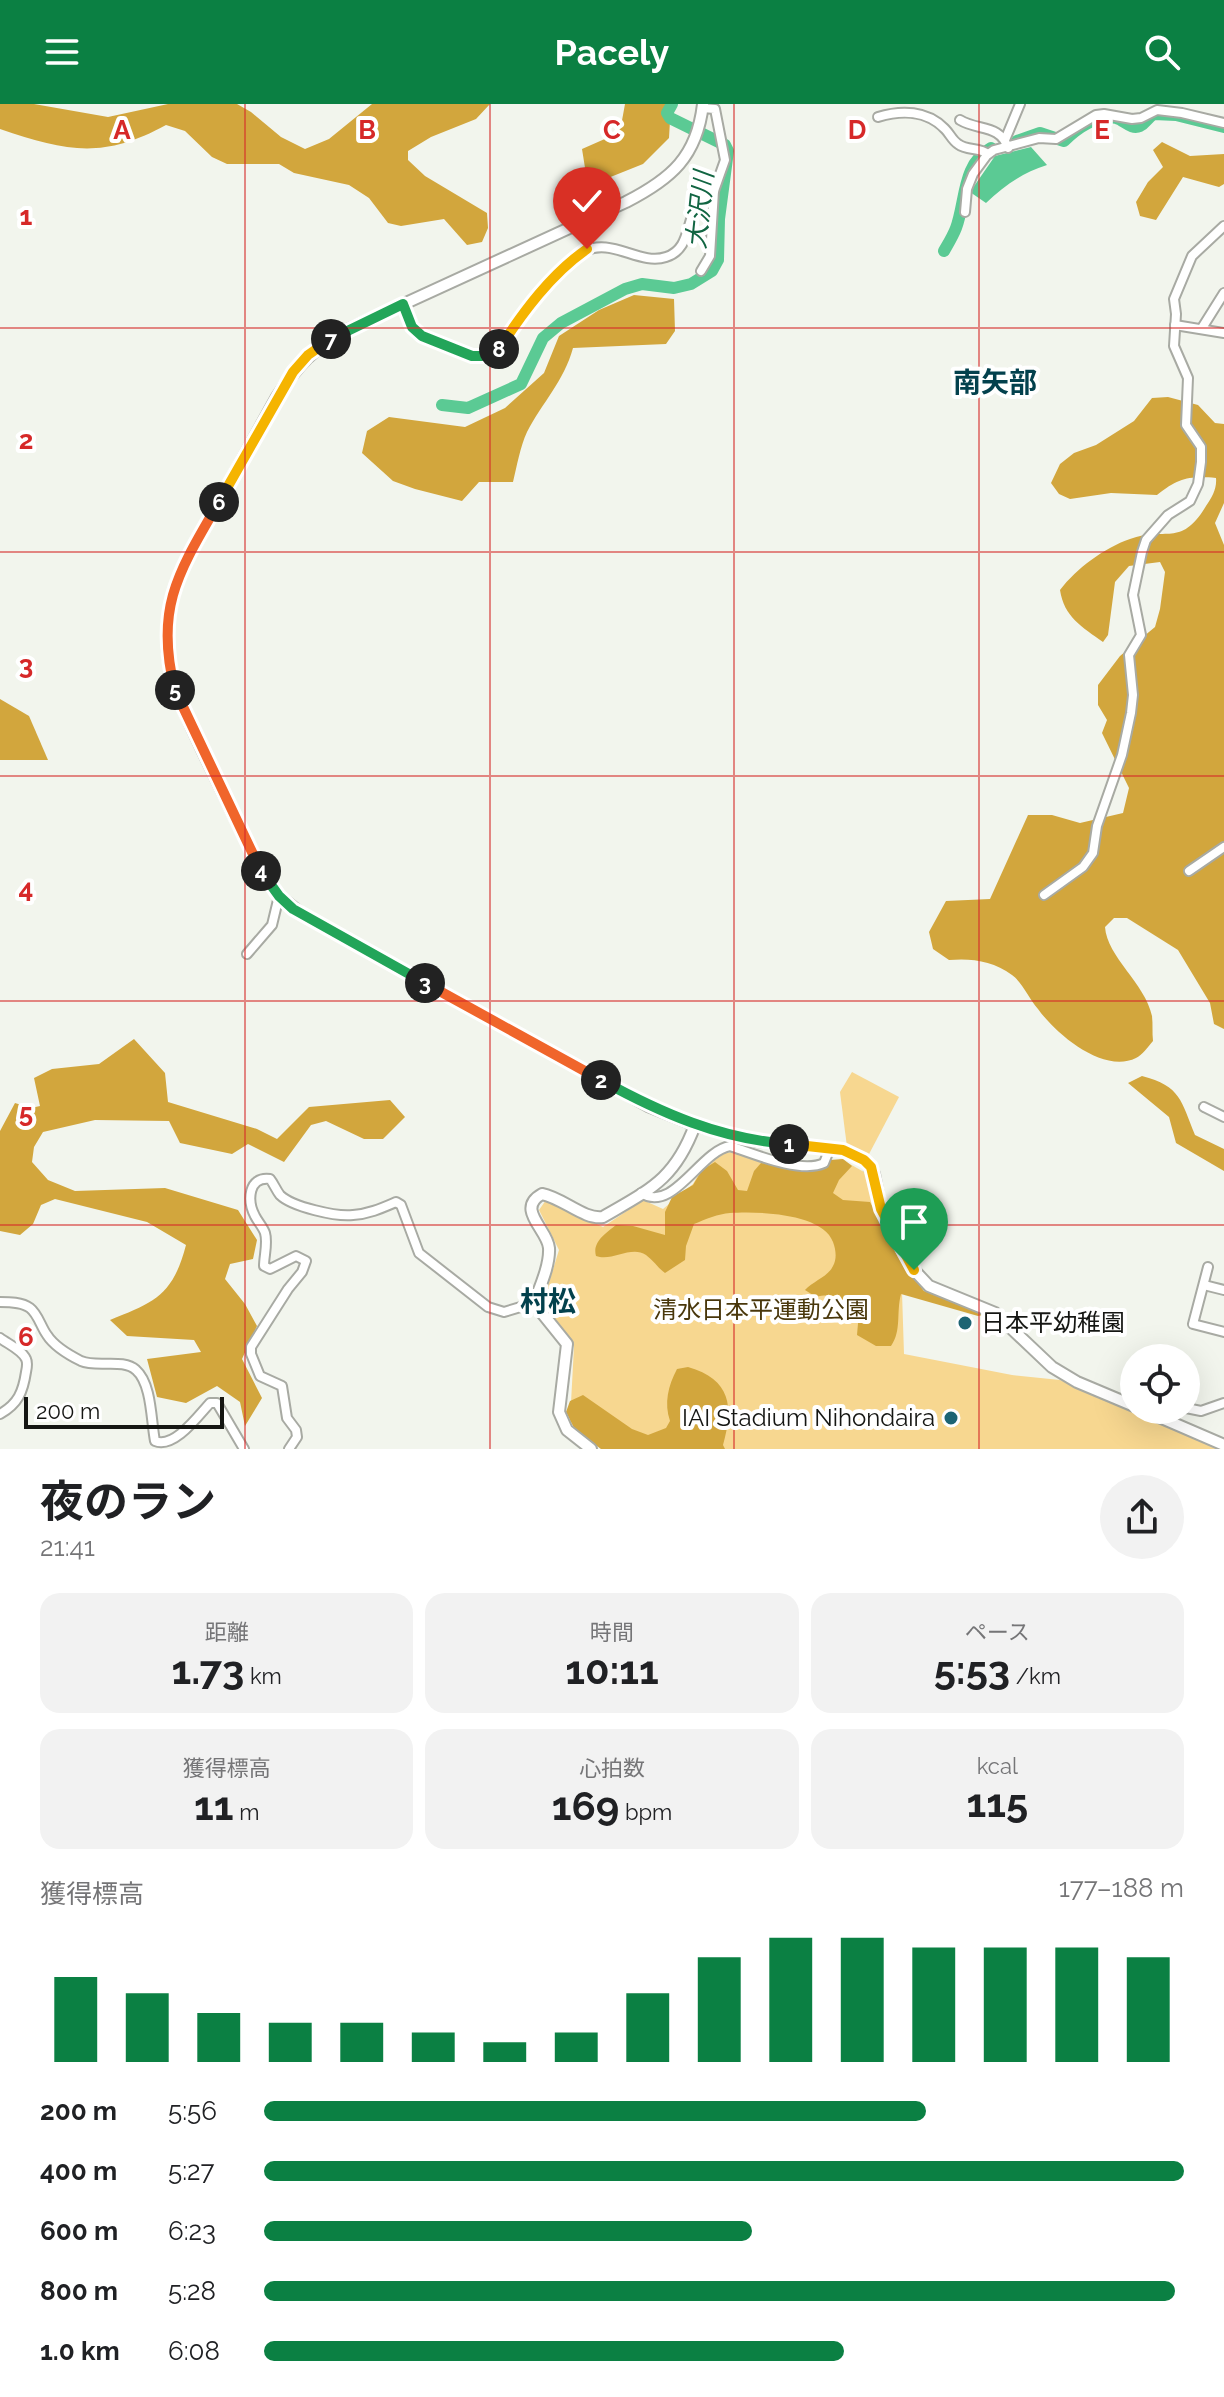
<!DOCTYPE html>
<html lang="ja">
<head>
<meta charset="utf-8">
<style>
	:root { --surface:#fff; --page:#f2f2f2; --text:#202124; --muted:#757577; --accent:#0b8043 }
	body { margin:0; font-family:Raleway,"Noto Sans JP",sans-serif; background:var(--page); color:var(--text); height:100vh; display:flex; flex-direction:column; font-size:30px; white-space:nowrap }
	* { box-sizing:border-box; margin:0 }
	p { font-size:26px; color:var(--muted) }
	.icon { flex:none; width:44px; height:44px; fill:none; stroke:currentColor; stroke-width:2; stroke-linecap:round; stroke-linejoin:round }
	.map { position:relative; height:1345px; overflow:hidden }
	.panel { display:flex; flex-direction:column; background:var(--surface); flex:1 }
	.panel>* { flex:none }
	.fabs { position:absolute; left:1120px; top:1240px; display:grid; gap:16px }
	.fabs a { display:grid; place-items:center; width:80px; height:80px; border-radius:50%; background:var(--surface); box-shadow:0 8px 32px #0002; font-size:40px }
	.scale { position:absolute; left:24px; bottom:20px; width:200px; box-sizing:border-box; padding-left:8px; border:4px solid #151613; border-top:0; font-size:22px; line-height:28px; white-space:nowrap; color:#151613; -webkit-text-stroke:6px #fff; paint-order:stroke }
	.pin { position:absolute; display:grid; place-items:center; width:68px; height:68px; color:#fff; margin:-82px -34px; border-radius:50% 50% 50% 0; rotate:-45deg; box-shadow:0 0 8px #0007 }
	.pin .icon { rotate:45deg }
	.km { position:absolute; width:40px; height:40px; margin:-20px; border-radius:50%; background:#222; color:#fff; font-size:22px; line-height:40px; text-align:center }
	.round { display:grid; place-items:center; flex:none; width:84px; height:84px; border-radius:42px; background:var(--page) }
	.overview { display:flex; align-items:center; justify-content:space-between; height:136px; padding:0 40px }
	h1 { font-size:44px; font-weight:700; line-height:60px }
	.metrics { display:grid; grid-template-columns:repeat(3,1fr); gap:12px; height:136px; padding:8px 40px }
	.metrics div { display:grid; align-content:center; border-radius:20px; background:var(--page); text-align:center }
	.metrics b { font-size:40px; font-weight:700 }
	.metrics small { font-size:22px; font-weight:400 }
	.metrics p { font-size:22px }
	.chart { height:224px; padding:16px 40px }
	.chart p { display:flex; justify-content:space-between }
	.chart svg { width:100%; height:144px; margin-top:8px; stroke:var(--accent); stroke-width:6 }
	ul { padding:0 40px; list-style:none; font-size:26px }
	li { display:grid; grid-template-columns:128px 96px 1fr; align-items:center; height:60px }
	li i { height:20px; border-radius:10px; background:var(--accent) }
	header { display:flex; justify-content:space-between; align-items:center; height:104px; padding:0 40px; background:var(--accent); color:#fff; font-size:36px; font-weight:700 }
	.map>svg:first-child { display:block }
	.green { fill:#f7d790 }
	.forest { fill:#d2a63d }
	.water { fill:#5bca94 }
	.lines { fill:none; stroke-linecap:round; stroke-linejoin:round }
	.river { stroke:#5bca94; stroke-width:12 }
	.minor-casing { stroke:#a8aaa3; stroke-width:12 }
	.tertiary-casing { stroke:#a8aaa3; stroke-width:14 }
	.minor { stroke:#fff; stroke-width:8 }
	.tertiary { stroke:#fff; stroke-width:10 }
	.split-1-casing { stroke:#fff; stroke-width:16 }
	.split-2-casing { stroke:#fff; stroke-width:16 }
	.split-3-casing { stroke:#fff; stroke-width:16 }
	.split-4-casing { stroke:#fff; stroke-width:16 }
	.split-5-casing { stroke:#fff; stroke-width:16 }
	.split-6-casing { stroke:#fff; stroke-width:16 }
	.split-7-casing { stroke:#fff; stroke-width:16 }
	.split-8-casing { stroke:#fff; stroke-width:16 }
	.split-9-casing { stroke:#fff; stroke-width:16 }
	.split-1 { stroke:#f5b400; stroke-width:10 }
	.split-2 { stroke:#22a559; stroke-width:10 }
	.split-3 { stroke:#f0652b; stroke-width:10 }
	.split-4 { stroke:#22a559; stroke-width:10 }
	.split-5 { stroke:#f0652b; stroke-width:10 }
	.split-6 { stroke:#f0652b; stroke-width:10 }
	.split-7 { stroke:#f5b400; stroke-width:10 }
	.split-8 { stroke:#22a559; stroke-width:10 }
	.split-9 { stroke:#f5b400; stroke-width:10 }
	.grid { fill:none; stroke:#d62828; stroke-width:2; stroke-opacity:0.55 }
	.poi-dot { fill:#1d6473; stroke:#fff; stroke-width:3 }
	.labels { text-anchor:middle; stroke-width:8; stroke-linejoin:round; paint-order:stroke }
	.park-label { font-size:24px; fill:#49370b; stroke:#fff }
	.poi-label { font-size:24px; fill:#151613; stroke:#fff; text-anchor:start }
	.water-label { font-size:26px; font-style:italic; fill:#116542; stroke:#fff }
	.quarter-label { font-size:28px; font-weight:bold; fill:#03414d; stroke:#fff }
	.grid-label { font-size:26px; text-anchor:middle; font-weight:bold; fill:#d62828; stroke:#fff; stroke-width:8; stroke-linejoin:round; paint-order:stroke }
</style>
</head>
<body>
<header><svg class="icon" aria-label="menu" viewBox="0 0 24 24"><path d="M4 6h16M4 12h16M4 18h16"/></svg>Pacely<svg class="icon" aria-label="search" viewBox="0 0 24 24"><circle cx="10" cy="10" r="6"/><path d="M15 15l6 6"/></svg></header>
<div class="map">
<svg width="1224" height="1345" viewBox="0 0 1224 1345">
	<rect width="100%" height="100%" fill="#f2f5ed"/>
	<g class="green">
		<polygon points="852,968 899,993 868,1052 847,1043 840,988"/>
		<polygon points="732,1048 808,1069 841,1055 864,1068 909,1172 902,1188 904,1250 1012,1271 1060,1276 1218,1345 607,1345 570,1317 574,1243 542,1201 559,1146 539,1106 546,1096 603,1123 643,1096 663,1105 693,1080 709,1051"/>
	</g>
	<g class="forest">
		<path d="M0 0H34L108 13 168 0H237L251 8 281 33 305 45 329 35 372 0H490L476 15 431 33 408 47V56L425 72 487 109 488 124 482 138 467 141 444 115 401 122 388 119 369 94 349 81 294 69 279 60H227L212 53 185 27 166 21C102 56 66 47 0 25Z"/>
		<polygon points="625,0 671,0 669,34 643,60 603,76 586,70 582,45 607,34 621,22"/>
		<polygon points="1162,38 1190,52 1224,50 1224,80 1219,83 1183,73 1156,116 1140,112 1136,98 1148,78 1163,63 1153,46"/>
		<path d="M634 191 674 195 675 227 666 240 573 244C564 277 542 299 527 328 520 343 517 362 513 378H479L462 397 415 385 393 377 362 349 367 327 389 313 465 323 505 304 544 269 559 232 599 206Z"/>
		<path d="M1168 293 1198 301 1215 319 1224 320V399L1215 419 1224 441V925L1214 920 1210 899 1178 846 1127 814H1114L1105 823C1107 853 1145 879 1152 912 1153 920 1152 929 1153 937 1148 943 1142 951 1136 954 1103 970 1056 930 1038 905 1029 895 1023 879 1012 871 993 857 972 854 949 856L933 845 929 828 946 797 990 795 1028 711H1052L1080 719 1123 709 1129 684 1102 629 1107 616 1098 601V581L1120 552 1155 523 1160 505 1165 468 1160 458 1129 462 1115 478 1108 531 1103 538C1082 523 1064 513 1060 486 1077 464 1104 444 1130 435 1166 422 1181 444 1206 402 1212 393 1217 385 1216 374 1188 372 1179 374 1157 391L1111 389 1070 395 1059 390 1051 379 1060 360 1074 349 1096 341 1134 317 1152 294Z"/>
		<polygon points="0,595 29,612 48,656 0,656"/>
		<path d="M134 935 165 969 168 998 257 1025 277 1035 309 1003 390 996 405 1013 383 1035H364L326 1017 311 1021 284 1058 248 1040 232 1050 180 1039 169 1017 95 1016 43 1028 34 1043 32 1058 48 1076 75 1087 165 1084 238 1106 257 1136 253 1155 230 1160 225 1175 245 1200 257 1222 242 1255 262 1294 245 1322 240 1298 217 1282 186 1299 157 1293 147 1255 201 1248 194 1236 127 1232 110 1216C155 1198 173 1191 186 1141L147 1118 55 1095 41 1101 33 1120 20 1131 0 1127V1027L15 999 31 1004 40 1002 34 974 52 965 99 960Z"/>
		<path d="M1142 972C1181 982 1181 997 1195 1031L1224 1045V1067L1176 1039 1169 1013 1128 979Z"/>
		<path d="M843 1055 852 1062 839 1076 833 1089 843 1096 870 1098 898 1153 924 1187 984 1205 988 1210 978 1212 901 1190C896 1209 902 1226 891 1242H876L857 1231 859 1208C845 1196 834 1188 816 1193L805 1186C813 1177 828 1173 833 1162 837 1155 836 1146 833 1138 823 1109 757 1107 730 1109 718 1110 706 1115 694 1120L686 1142 685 1156 665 1169C658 1164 653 1156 646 1151 631 1141 612 1158 596 1152 592 1138 606 1129 616 1121L633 1122 665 1131V1108L672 1093 693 1081 702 1066 715 1058 727 1067 738 1086 747 1087 754 1067 761 1059 823 1062 830 1056Z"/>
		<path d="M688 1263C731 1275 734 1303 723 1341L725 1345H601L575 1326 566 1308 570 1297 583 1291 632 1325 648 1331 666 1324 670 1317C664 1299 668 1282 677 1265Z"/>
	</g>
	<path class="water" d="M1031 43 1047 61C1022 69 1005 81 986 99L970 88 995 52Z"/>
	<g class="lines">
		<g class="river">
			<path d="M1017 37 1040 29 1064 37C1077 24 1097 10 1116 14 1124 16 1131 26 1140 22 1146 19 1148 13 1154 10L1176 11 1224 23"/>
			<path d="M944 147C948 140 953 132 956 124 966 97 962 60 991 44"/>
			<polyline points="442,301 468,304 521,280 543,234 561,219 625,185 642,180 674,184 691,180 712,167 718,156 719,115 728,47 725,41 670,14 667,9 672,0"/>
		</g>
		<g class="minor-casing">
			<g id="minor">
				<path d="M878 13C901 6 927 6 945 25 950 30 952 36 958 40 967 47 979 43 988 50"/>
				<path d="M960 16C978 27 1000 20 1008 44"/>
				<polyline points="1005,36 1020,0"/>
				<polyline points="965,108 967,85 973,70 987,51 994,46 1039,34 1056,35 1096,11 1104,10 1132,15 1141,14 1157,6 1182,9 1224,19"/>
				<polyline points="701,167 710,152 714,87 725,56 715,5 702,4"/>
				<path d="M403 200C416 232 417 230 448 243 461 249 475 255 489 250 505 244 513 222 523 209 540 188 560 162 583 148 611 132 639 162 666 153 689 146 686 121 696 103 700 96 707 92 714 87"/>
				<polyline points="1175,221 1224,229"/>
				<polyline points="1202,224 1224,189"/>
				<polyline points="1189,767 1224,743"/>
				<polyline points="1044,791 1083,763 1093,749 1097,722 1122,651 1131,609 1133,591 1129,551 1141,531 1133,491 1142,448 1146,436 1168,411 1190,397 1198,380 1201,358 1201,343 1186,321 1188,274 1174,242 1176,210 1174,195 1192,152 1224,122"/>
				<polyline points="247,850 272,821 279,792"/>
				<polyline points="1204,1003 1224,1013"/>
				<path d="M641 1089C673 1110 700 1047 730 1042 754 1050 801 1070 824 1059L830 1044"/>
				<polyline points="1208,1163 1193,1220 1224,1228"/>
				<polyline points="1204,1181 1224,1186"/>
				<path d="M0 1198C9 1198 22 1198 30 1204 38 1210 41 1223 47 1231 54 1242 69 1251 81 1257 97 1264 123 1254 136 1266 152 1280 151 1317 155 1337 174 1345 198 1312 210 1299H217L244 1345"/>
				<path d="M0 1234C8 1240 22 1246 26 1255 28 1259 27 1263 26 1268 23 1288 18 1300 0 1310"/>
				<polyline points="1186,1304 1201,1307 1224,1299"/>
				<path d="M289 1345 297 1333 296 1326 287 1314 282 1282 260 1272 251 1250V1243L288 1185 302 1168 306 1157 296 1152 270 1165 264 1162C264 1152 268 1139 265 1129 263 1123 258 1118 255 1112 247 1097 248 1072 270 1075 274 1080 276 1086 280 1091 292 1103 337 1113 353 1111 369 1110 382 1104 396 1098L401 1101 419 1149 488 1203 504 1208 534 1199"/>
			</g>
		</g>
		<g class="tertiary-casing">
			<g id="tertiary">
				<path d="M695 1021 648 1002 303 811 279 792 266 776C246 737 228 699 209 660 174 586 147 538 186 457L277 293C298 260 313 245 347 226L626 98C671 75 697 53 703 0"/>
				<polyline points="1143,1306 1224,1341"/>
				<path d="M591 1345 567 1326 559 1308 567 1240 534 1199C540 1183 550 1161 549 1144 548 1126 515 1105 542 1090 563 1094 584 1116 603 1113 651 1085 675 1075 695 1021L756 1037 843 1046 864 1056 874 1070 881 1105 886 1118 914 1166 929 1182 995 1209 1052 1263 1077 1278 1134 1302"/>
			</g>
		</g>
		<use href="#minor" class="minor"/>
		<use href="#tertiary" class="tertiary"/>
	</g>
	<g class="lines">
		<g class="split-1-casing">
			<polyline id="split-1" points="789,1040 843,1046 864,1056 871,1063 881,1105 914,1166"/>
		</g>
		<g class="split-2-casing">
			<path id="split-2" d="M601 976C661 1009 720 1035 789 1040"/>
		</g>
		<g class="split-3-casing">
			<polyline id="split-3" points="425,879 601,976"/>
		</g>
		<g class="split-4-casing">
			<polyline id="split-4" points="261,767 279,792 293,805 425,879"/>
		</g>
		<g class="split-5-casing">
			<polyline id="split-5" points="175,586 261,767"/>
		</g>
		<g class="split-6-casing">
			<path id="split-6" d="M175 586C154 504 179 467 219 398"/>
		</g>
		<g class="split-7-casing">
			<polyline id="split-7" points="219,398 293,268 308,251 331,235"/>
		</g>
		<g class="split-8-casing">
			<polyline id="split-8" points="331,235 403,200 412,223 422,232 472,252 482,252 499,245"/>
		</g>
		<g class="split-9-casing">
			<path id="split-9" d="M499 245C523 208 551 170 587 145"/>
		</g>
		<use href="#split-1" class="split-1"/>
		<use href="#split-2" class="split-2"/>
		<use href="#split-3" class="split-3"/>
		<use href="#split-4" class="split-4"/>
		<use href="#split-5" class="split-5"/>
		<use href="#split-6" class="split-6"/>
		<use href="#split-7" class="split-7"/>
		<use href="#split-8" class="split-8"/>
		<use href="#split-9" class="split-9"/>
	</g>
	<path class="grid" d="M245 0V1345M490 0V1345M734 0V1345M979 0V1345M0 224H1224M0 448H1224M0 672H1224M0 897H1224M0 1121H1224"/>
	<g class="poi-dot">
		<circle cx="965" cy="1219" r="8"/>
		<circle cx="951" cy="1314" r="8"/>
	</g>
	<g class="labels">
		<g class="park-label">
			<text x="761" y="1214">清水日本平運動公園</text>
		</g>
		<g class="poi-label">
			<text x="981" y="1227">日本平幼稚園</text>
			<text x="935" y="1322" text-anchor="end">IAI Stadium Nihondaira</text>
		</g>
		<g class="water-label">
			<text transform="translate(700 106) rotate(-84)" y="9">大沢川</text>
		</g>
		<g class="quarter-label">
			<text x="995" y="288">南矢部</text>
			<text x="548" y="1207">村松</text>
		</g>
	</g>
	<g class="grid-label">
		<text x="122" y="35">A</text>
		<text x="367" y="35">B</text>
		<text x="612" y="35">C</text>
		<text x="857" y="35">D</text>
		<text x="1102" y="35">E</text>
		<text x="26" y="121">1</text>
		<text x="26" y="345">2</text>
		<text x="26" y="570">3</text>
		<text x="26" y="794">4</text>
		<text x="26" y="1018">5</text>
		<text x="26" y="1242">6</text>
	</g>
</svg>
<div class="fabs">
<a><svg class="icon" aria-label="locate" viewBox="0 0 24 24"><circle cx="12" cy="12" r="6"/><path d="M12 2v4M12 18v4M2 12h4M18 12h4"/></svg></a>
</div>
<div class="scale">200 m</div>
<div class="pin" style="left:914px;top:1166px;background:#1e9e55"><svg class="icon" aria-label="arrive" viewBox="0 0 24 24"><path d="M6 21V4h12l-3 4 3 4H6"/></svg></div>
<div class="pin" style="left:587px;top:145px;background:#d93025"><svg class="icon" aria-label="check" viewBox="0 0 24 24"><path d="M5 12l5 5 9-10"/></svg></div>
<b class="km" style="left:789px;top:1040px">1</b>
<b class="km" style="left:601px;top:976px">2</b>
<b class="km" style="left:425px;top:879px">3</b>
<b class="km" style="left:261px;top:767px">4</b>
<b class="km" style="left:175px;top:586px">5</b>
<b class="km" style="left:219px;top:398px">6</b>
<b class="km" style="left:331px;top:235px">7</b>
<b class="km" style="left:499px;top:245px">8</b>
</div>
<section class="panel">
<div class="overview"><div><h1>夜のラン</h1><p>21:41</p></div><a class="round"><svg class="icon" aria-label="share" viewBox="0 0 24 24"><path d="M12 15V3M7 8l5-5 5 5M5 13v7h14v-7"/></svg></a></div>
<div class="metrics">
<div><p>距離</p><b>1.73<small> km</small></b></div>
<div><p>時間</p><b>10:11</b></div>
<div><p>ペース</p><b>5:53<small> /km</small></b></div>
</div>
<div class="metrics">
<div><p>獲得標高</p><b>11<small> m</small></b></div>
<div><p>心拍数</p><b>169<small> bpm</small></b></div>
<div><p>kcal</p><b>115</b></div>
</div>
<div class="chart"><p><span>獲得標高</span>177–188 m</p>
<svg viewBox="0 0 160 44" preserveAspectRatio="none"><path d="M5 44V18M15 44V23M25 44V29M35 44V32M45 44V32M55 44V35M65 44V38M75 44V35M85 44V23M95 44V12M105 44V6M115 44V6M125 44V9M135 44V9M145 44V9M155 44V12"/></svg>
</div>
<ul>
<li><b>200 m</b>5:56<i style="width:72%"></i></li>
<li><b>400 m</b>5:27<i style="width:100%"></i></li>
<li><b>600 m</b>6:23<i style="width:53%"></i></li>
<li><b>800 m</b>5:28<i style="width:99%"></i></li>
<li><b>1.0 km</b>6:08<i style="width:63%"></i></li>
</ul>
</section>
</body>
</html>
